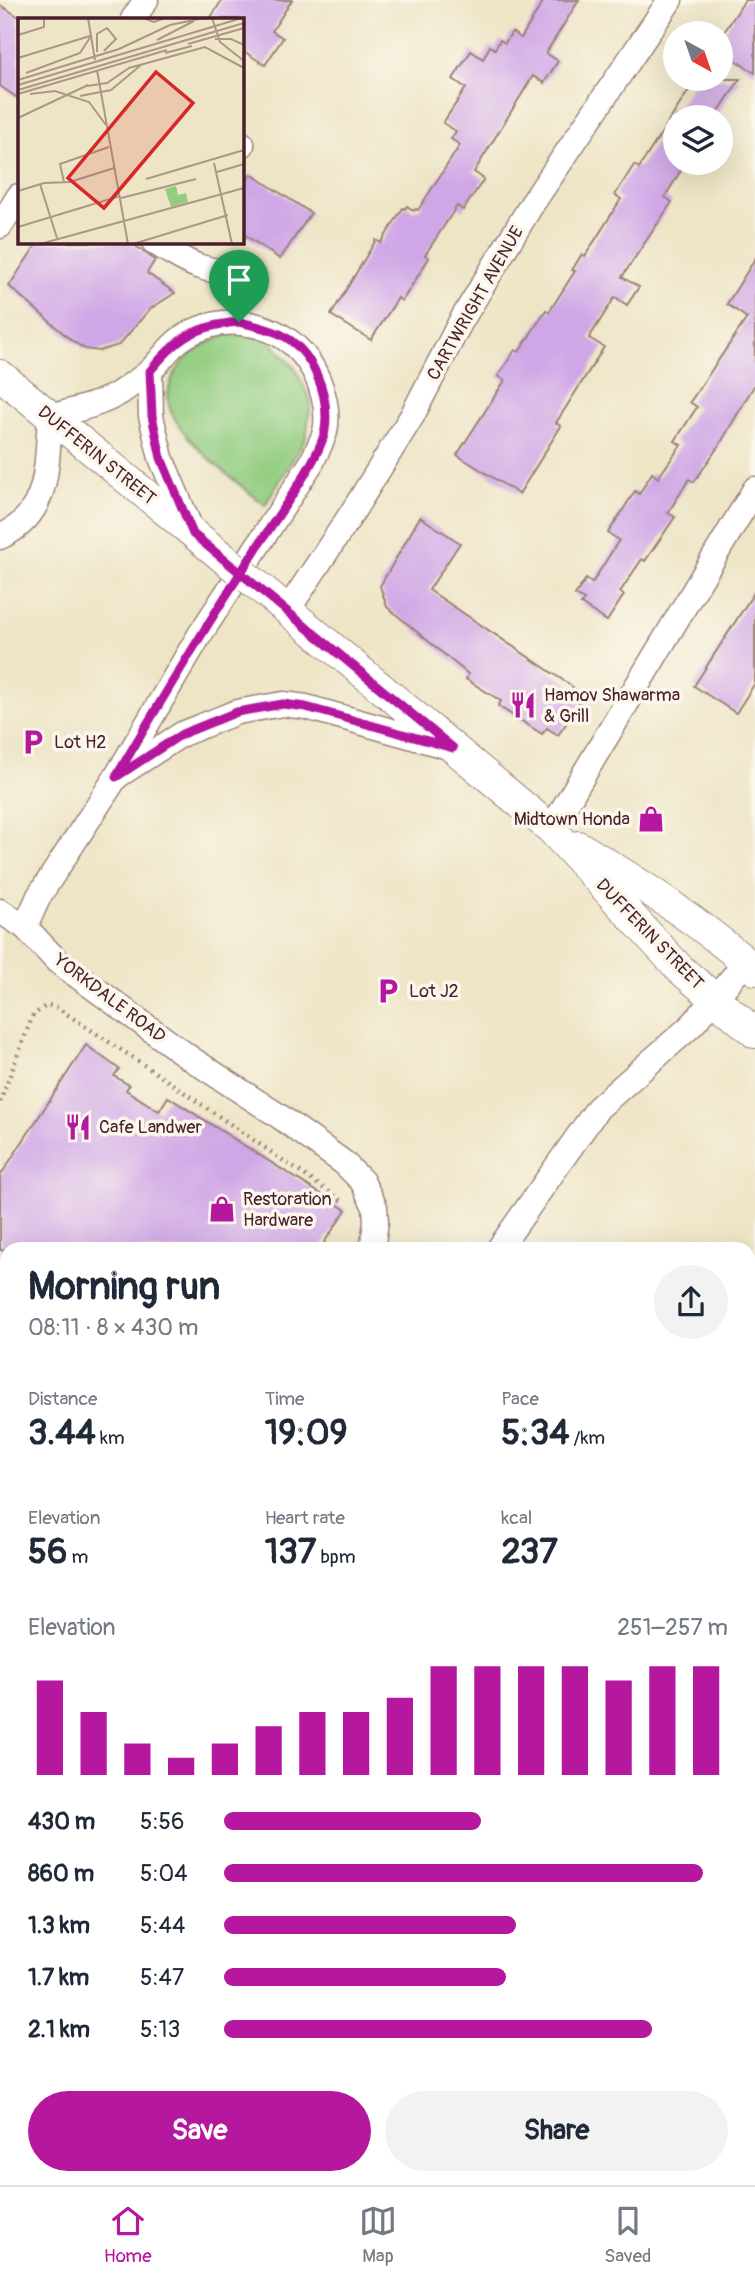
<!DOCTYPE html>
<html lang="en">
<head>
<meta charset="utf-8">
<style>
	:root { --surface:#fff; --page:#f2f2f3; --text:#1f2937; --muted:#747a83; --line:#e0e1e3; --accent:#b5179e }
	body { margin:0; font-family:Pangolin,sans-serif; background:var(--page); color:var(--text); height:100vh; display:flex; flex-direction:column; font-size:26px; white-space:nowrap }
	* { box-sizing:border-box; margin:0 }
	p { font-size:23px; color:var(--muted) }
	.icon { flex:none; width:38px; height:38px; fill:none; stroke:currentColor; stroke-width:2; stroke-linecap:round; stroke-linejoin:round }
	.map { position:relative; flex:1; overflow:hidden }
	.drawer { position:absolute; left:0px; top:1242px; width:756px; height:943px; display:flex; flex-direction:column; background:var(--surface); border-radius:21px 21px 0 0; box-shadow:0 7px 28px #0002 }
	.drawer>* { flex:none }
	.needle { width:46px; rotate:140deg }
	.buttons { position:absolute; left:663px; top:21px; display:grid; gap:14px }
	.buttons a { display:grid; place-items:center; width:70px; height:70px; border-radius:50%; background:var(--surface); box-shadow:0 7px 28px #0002; font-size:35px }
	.pin { position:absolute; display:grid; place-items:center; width:60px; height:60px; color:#fff; margin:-72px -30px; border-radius:50% 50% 50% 0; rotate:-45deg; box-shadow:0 0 7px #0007 }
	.pin .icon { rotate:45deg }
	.round { display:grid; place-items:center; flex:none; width:74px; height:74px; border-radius:37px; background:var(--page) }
	.overview { display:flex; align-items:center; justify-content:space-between; height:119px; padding:0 28px }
	h1 { font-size:38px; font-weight:700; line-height:52px }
	.figures { display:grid; grid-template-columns:repeat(3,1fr); gap:10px; height:119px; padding:7px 28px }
	.figures div { display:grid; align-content:center }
	.figures b { font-size:35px; font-weight:700 }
	.figures small { font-size:19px; font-weight:400 }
	.figures p { font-size:19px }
	.chart { height:196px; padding:14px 28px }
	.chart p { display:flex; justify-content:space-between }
	.chart svg { width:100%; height:126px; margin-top:7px; stroke:var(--accent); stroke-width:6 }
	.action { display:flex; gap:14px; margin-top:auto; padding:14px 28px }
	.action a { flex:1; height:80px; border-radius:42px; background:var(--accent); color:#fff; font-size:28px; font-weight:700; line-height:80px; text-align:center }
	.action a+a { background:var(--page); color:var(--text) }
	ul { padding:0 28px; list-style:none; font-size:23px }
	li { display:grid; grid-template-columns:112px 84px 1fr; align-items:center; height:52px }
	li i { height:18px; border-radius:9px; background:var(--accent) }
	.dock { display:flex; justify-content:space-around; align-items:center; height:98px; border-top:2px solid var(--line); background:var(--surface); font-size:19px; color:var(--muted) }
	.dock a { display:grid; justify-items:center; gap:4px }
	.dock .active { color:var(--accent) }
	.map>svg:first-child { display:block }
	.green { fill:#93cd81; stroke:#6e7656; stroke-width:2 }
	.building { fill:#cfa6e6 }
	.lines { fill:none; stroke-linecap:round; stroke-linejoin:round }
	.minor-casing { stroke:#9c8278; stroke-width:27 }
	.major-casing { stroke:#9c8278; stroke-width:32 }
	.path { stroke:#9c8278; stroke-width:4.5; stroke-dasharray:2 5; stroke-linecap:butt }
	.minor { stroke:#fff; stroke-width:24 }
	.major { stroke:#fff; stroke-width:30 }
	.major-bridge-casing { stroke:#9c8278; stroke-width:32; stroke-linecap:butt }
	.major-bridge { stroke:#fff; stroke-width:30 }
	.route-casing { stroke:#fff; stroke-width:14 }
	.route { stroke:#b5179e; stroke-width:9 }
	.labels { text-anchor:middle; stroke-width:7; stroke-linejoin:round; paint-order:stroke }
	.street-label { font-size:18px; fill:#4a1f2b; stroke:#fbf7ec }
	.poi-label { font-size:18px; fill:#4a1f2b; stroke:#fbf7ec; text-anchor:start }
	.inset-road { fill:none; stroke:#ac9688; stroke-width:2 }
	.view { fill:#d62828; fill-opacity:0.15; stroke:#d62828; stroke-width:3.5 }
	.inset-edge { fill:none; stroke:#4a1f2b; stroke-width:3.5 }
</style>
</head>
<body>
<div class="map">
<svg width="755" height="2185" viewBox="0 0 755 2185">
	<rect width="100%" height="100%" fill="#fbf7ec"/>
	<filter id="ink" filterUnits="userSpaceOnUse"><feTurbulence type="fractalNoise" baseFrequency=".0143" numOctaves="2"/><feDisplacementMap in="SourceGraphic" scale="14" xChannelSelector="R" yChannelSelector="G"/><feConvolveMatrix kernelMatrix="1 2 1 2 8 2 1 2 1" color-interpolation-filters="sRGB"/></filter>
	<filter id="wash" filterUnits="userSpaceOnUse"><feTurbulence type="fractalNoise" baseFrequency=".00686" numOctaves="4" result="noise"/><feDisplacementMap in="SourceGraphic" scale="28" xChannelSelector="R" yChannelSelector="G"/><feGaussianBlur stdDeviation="1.57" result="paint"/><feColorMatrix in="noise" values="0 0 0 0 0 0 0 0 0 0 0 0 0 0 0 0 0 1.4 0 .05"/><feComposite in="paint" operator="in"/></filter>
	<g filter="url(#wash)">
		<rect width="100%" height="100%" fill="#eee5c6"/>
		<path class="green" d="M225 334 264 335 295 368 311 401 306 438 265 505C237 482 183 443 170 409 163 389 176 366 192 353 201 345 214 340 225 334Z"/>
		<g id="blocks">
			<g class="building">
				<polygon points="222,0 292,0 272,31 283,38 265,65 242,50 242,19 210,19"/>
				<polygon points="544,0 579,0 546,53 558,61 544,83 533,76 474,172 484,179 463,210 457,206 425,255 429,258 402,301 398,298 371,340 331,315 376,240 381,243 403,208 405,209 407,206 414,211 416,209 418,210 460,145 451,139 456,131 443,123 466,88 453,79 471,51 483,59 490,46 495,49 500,40 505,43 512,32 521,38"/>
				<polygon points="745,0 755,0 755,73 721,51 721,37"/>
				<polygon points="0,5 19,17 19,99 0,86"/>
				<polygon points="696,79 740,79 715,117 676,117 676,163 685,163 665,197 672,202 622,277 639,287 627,305 615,297 589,338 604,347 556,423 561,426 519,494 457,455 505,380 498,376 515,350 519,352 546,310 549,312 575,271 572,270 582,254 585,256 621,199 615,195 634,165 639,168"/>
				<polygon points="251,174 311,213 280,259 242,233 242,189"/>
				<polygon points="38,242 130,242 155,260 147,273 175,293 150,309 119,345 99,351 85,349 71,340 9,286"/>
				<polygon points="755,259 755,384 720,444 694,482 689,479 668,513 675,517 645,561 642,559 620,592 624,595 607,621 581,604 584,600 575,595 586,579 592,583 619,540 608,533 635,491 639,494 652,473 658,478 681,445 675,441 697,407 690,402 747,318 727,304"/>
				<polygon points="420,517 460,543 429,590 573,687 568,696 581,703 558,735 547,728 542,734 498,706 501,701 466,679 468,674 387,607 380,586"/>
				<polygon points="755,591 755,683 736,713 694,686"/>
				<polygon points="86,1045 119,1069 114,1076 129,1085 126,1090 159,1111 168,1097 346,1210 319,1250 0,1250 0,1176"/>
			</g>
		</g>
	</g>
	<g filter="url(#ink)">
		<use href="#blocks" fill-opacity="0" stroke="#9c8278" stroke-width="2"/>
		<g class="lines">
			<g class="minor-casing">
				<g id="minor">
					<polyline points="133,19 146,0"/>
					<polyline points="242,144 242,145"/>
					<polyline points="0,226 19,196"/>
					<path d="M154 242C190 265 204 273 247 273"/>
					<polyline points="150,371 151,416 161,458 193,534"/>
					<path d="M0 537C51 514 46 465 50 417 73 410 101 405 121 392 130 385 143 378 151 370 162 359 171 344 185 336 226 311 281 322 308 361 321 380 330 409 325 432 322 442 316 452 312 462L199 636 116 777 39 896 25 927"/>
					<polyline points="287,611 350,516 412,416 461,321 532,204 670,0"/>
					<polyline points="119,775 182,734 237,712 283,704 306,707 452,748"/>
					<polyline points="551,829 755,489"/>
					<polyline points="0,911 25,927 57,961 190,1058 279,1116 344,1163 362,1181 375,1207 376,1222 372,1250"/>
					<polyline points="498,1250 598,1108 692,1025 746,962"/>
					<polyline points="749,1532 755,1523"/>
					<polyline points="749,1589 755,1593"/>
					<polyline points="749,2071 755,2062"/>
					<polyline points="199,2185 203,2179"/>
					<polyline points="671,2185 675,2179"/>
				</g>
			</g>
			<g class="major-casing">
				<g id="major">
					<polyline points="0,375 221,556"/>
					<polyline points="262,589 551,829 680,969 755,1033"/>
					<path d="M578 846C640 883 700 922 755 970"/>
				</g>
			</g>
			<polyline class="path" points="0,1102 33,1015 47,1005 56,1007 153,1071 345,1203"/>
			<use href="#minor" class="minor"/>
			<use href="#major" class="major"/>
			<g class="major-bridge-casing">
				<polyline id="major-bridge" points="221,556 262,589"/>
			</g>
			<use href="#major-bridge" class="major-bridge"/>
		</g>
	</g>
	<g class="lines" filter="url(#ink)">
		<g class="route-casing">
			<path id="route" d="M239 322C195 326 178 337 150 371L152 416 161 458 193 534 453 748 306 707 283 704 237 712 182 734 116 777C161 700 207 624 256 549 273 522 321 458 325 430 330 395 313 350 280 334 267 328 253 325 239 322"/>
		</g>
		<use href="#route" class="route"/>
	</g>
	<defs>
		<g id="restaurant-bare" transform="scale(2.1)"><path d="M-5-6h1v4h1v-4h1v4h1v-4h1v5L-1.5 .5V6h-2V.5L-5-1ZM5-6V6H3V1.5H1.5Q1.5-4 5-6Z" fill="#b5179e" stroke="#fbf7ec" stroke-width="2.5" paint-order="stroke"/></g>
		<g id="parking-bare" transform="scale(2.1)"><path d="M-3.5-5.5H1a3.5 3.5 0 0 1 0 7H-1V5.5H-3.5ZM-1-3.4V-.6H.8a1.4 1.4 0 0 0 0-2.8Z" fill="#b5179e" stroke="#fbf7ec" stroke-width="2.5" paint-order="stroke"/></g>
		<g id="shop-bare" transform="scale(2.1)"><path d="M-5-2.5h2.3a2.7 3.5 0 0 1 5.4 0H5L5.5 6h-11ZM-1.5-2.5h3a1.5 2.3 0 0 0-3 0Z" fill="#b5179e" stroke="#fbf7ec" stroke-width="2.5" paint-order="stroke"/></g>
	</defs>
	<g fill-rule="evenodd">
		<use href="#restaurant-bare" x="523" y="705"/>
		<use href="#parking-bare" x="33" y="742"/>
		<use href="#shop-bare" x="651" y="819"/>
		<use href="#parking-bare" x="388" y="991"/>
		<use href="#restaurant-bare" x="78" y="1127"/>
		<use href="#shop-bare" x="222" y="1209"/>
	</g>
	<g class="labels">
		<g class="street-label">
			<text transform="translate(475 303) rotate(-60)" y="6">CARTWRIGHT AVENUE</text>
			<text transform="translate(97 455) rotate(39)" y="6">DUFFERIN STREET</text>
			<text transform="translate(650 934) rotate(46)" y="6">DUFFERIN STREET</text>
			<text transform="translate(110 998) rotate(37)" y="6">YORKDALE ROAD</text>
		</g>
		<g class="poi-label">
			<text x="544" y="701">Hamov Shawarma<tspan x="544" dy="21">&amp; Grill</tspan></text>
			<text x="54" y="748">Lot H2</text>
			<text x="630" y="825" text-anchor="end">Midtown Honda</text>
			<text x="409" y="997">Lot J2</text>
			<text x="99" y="1133">Cafe Landwer</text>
			<text x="243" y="1205">Restoration<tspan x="243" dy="21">Hardware</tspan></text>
		</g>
	</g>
	<g transform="translate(18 18)">
		<rect width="226" height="226" fill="#eee5c6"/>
		<path d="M158 168 160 177 168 175 170 184 153 189 147 171Z" fill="#93cd81"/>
		<path class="inset-road" d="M70 0 77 42M125 0 136 4 147 0M194 0 202 24 226 43M0 17 26 9V0M197 21H213L226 27M139 22 176 3M170 26 226 10M79 34V16L89 10 98 21 86 33M147 35 174 28M0 40 72 18M79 52 110 226M8 55 62 35 73 18M0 62 101 31 152 7 186 0M0 67 224 0M69 68 89 65 111 50 187 29 226 50M0 72 226 5M0 76 149 32M12 76 37 73 71 84 88 107M62 78 93 72 123 47M0 100 70 67M196 145 214 226M199 154 226 146M128 161 226 132M46 164 42 146 91 129M22 166 39 220M0 173 26 165 52 164 96 150M103 180 178 161M0 209 102 178M22 226 226 170M115 226 210 197"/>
		<path class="view" d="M138 54 175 85 86 190 50 160Z"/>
		<rect width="226" height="226" class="inset-edge"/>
	</g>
</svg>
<div class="buttons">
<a><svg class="needle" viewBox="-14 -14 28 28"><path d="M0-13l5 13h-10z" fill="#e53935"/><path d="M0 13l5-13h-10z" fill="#747a83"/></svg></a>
<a><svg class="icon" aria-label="layers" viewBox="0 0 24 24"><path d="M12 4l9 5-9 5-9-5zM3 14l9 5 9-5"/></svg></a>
</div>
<div class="pin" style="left:239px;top:322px;background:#1e9e55"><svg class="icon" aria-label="arrive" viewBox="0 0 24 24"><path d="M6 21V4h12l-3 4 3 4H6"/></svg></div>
<section class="drawer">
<div class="overview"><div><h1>Morning run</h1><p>08:11 · 8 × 430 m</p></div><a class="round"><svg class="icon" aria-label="share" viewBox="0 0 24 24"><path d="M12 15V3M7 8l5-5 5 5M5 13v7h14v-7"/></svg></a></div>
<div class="figures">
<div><p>Distance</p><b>3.44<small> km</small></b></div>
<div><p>Time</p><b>19:09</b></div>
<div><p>Pace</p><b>5:34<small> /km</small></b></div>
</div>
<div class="figures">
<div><p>Elevation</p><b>56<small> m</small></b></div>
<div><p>Heart rate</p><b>137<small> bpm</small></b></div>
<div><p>kcal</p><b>237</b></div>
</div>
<div class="chart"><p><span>Elevation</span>251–257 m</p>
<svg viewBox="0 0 160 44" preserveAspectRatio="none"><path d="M5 44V11M15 44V22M25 44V33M35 44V38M45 44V33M55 44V27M65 44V22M75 44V22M85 44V17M95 44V6M105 44V6M115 44V6M125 44V6M135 44V11M145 44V6M155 44V6"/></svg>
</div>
<ul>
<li><b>430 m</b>5:56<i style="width:51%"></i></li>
<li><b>860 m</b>5:04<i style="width:95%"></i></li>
<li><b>1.3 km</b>5:44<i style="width:58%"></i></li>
<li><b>1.7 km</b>5:47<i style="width:56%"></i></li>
<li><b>2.1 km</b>5:13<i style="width:85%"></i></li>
</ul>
<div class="action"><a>Save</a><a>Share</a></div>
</section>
</div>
<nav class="dock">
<a class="active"><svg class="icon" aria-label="home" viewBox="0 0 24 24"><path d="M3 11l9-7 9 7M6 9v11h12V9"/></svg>Home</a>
<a><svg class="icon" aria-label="map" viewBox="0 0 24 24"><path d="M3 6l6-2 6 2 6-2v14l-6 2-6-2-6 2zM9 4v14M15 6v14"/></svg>Map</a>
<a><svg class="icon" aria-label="saved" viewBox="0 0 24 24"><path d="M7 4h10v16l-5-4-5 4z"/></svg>Saved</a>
</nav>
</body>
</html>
